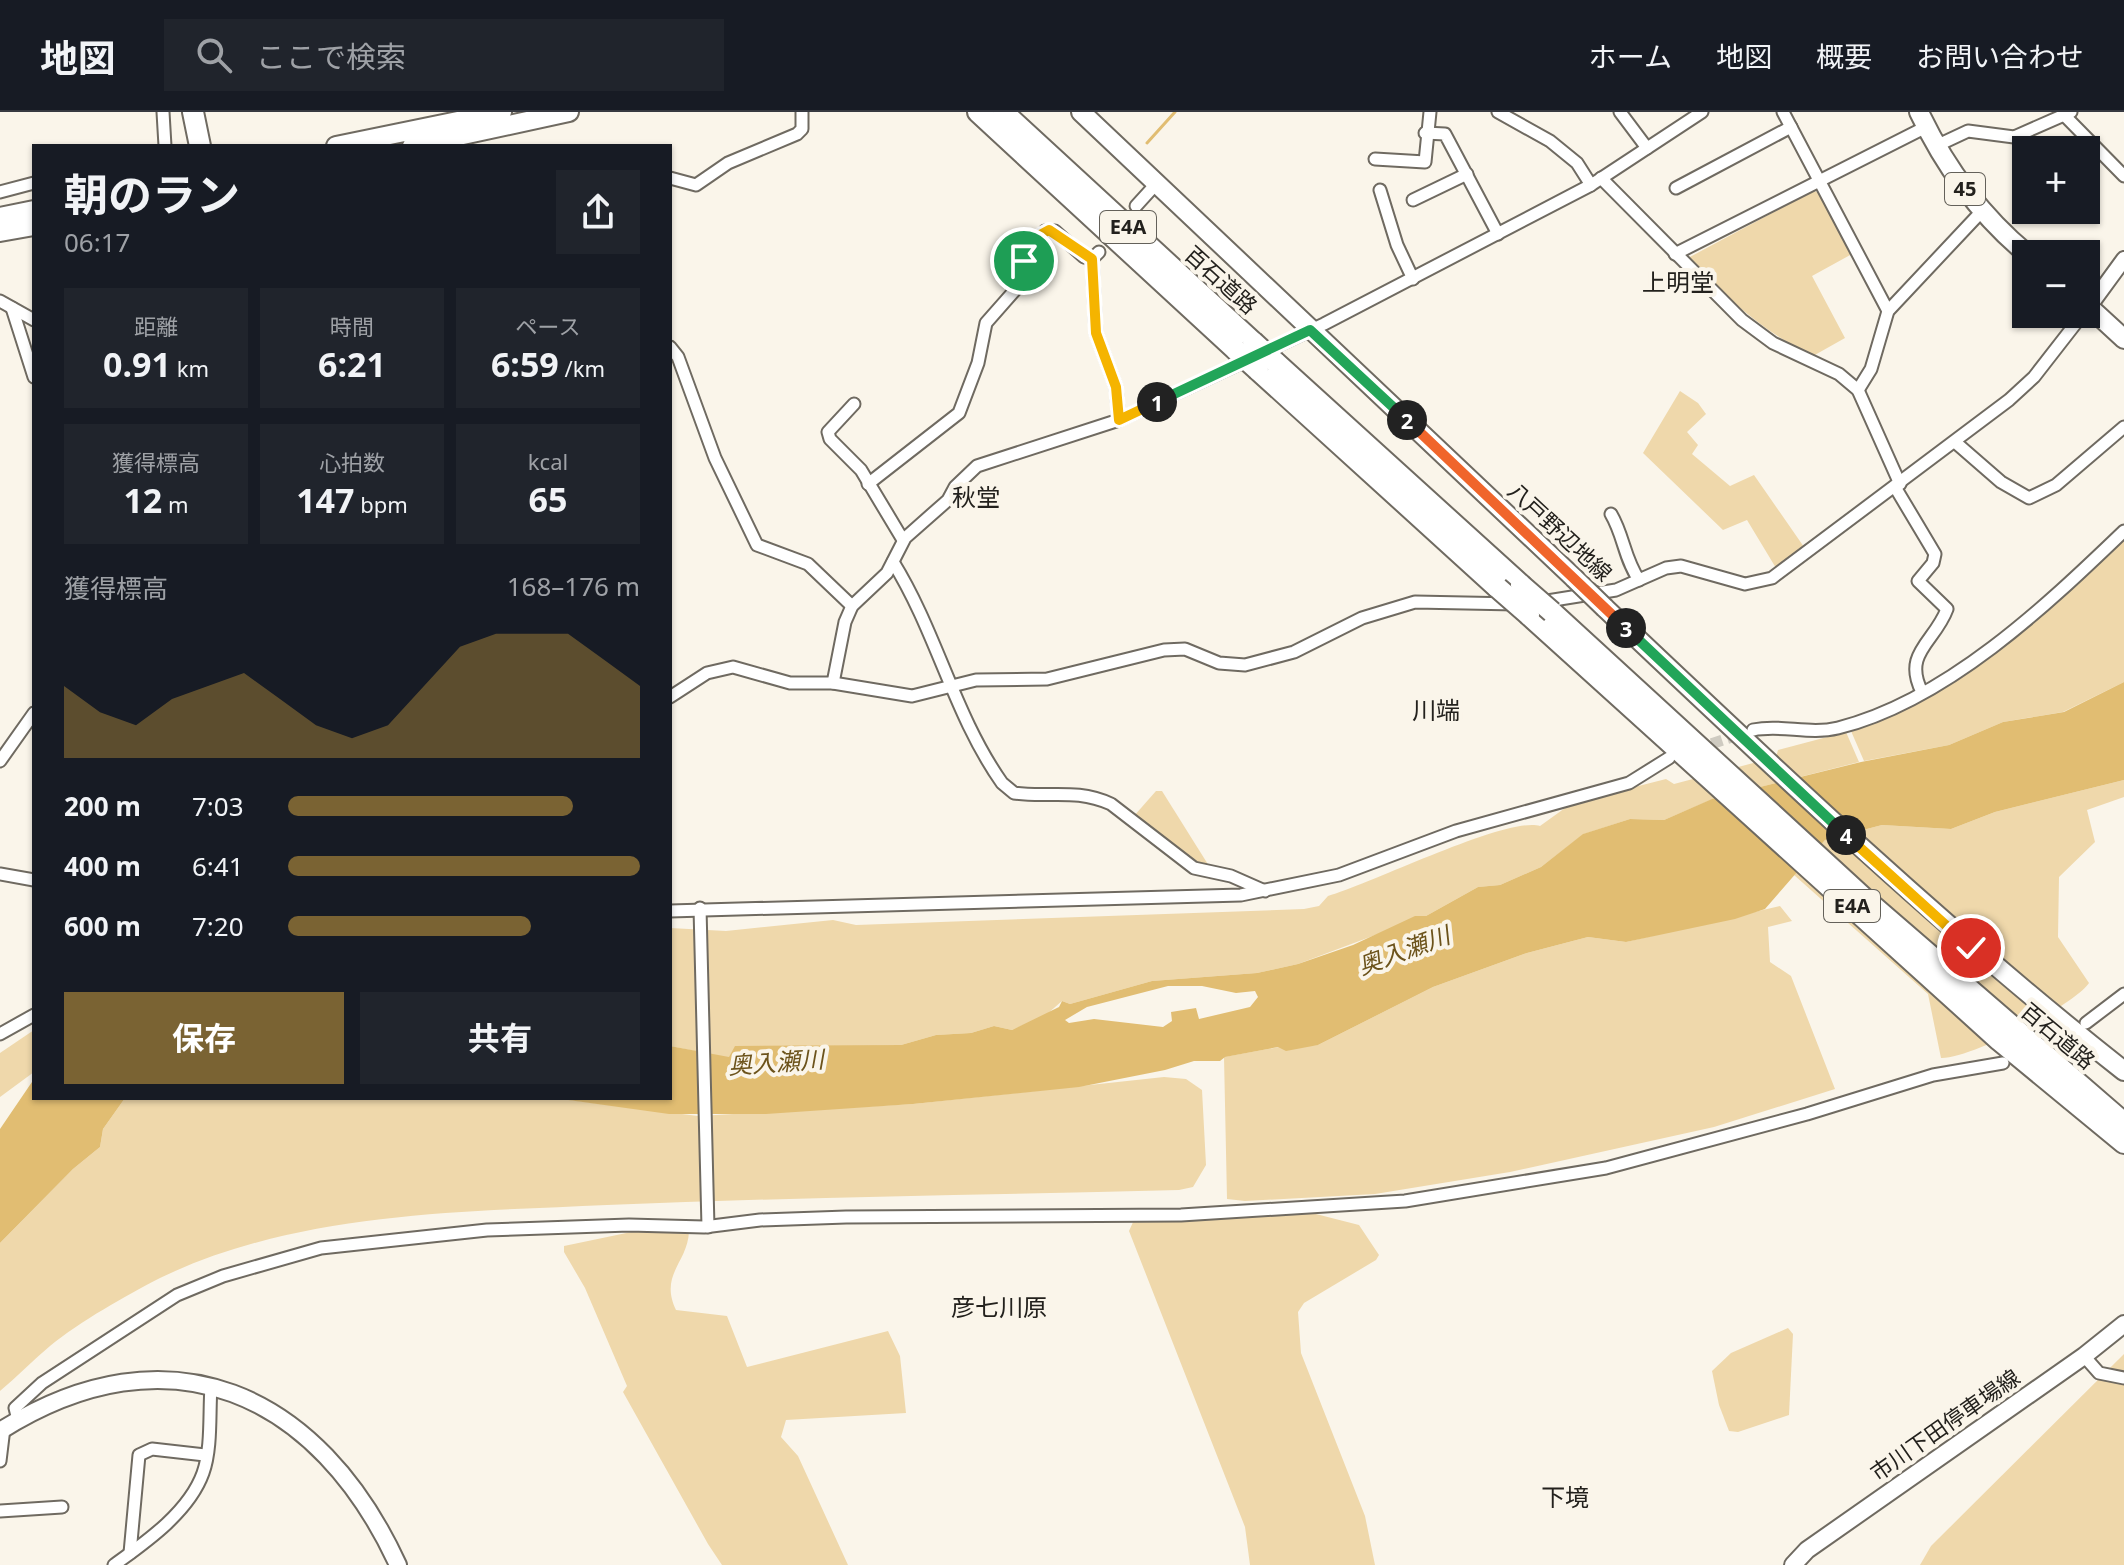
<!DOCTYPE html>
<html lang="ja">
<head>
<meta charset="utf-8">
<style>
	:root { --surface:#171b24; --page:#20242c; --text:#f1f3f6; --muted:#9ea1a6; --line:#363941; --accent:#7a6333 }
	body { margin:0; font-family:"Noto Sans","Noto Sans JP",sans-serif; background:var(--page); color:var(--text); height:100vh; display:flex; flex-direction:column; font-size:30px; white-space:nowrap }
	* { box-sizing:border-box; margin:0 }
	p { font-size:26px; color:var(--muted) }
	.icon { flex:none; width:44px; height:44px; fill:none; stroke:currentColor; stroke-width:2; stroke-linecap:round; stroke-linejoin:round }
	.map { position:relative; flex:1; overflow:hidden }
	.details { position:absolute; left:32px; top:32px; width:640px; height:956px; display:flex; flex-direction:column; background:var(--surface); border-radius:0px; box-shadow:0 2px 6px #0004 }
	.details>* { flex:none }
	.tools { position:absolute; left:2012px; top:24px; display:grid; gap:16px }
	.tools a { display:grid; place-items:center; width:88px; height:88px; border-radius:0px; background:var(--surface); box-shadow:0 2px 6px #0004; font-size:40px }
	.pin { position:absolute; display:grid; place-items:center; width:68px; height:68px; color:#fff; margin:-34px; border:4px solid #fff; border-radius:50%; box-shadow:0 2px 8px #0007 }
	.km { position:absolute; width:40px; height:40px; margin:-20px; border-radius:50%; background:#222; color:#fff; font-size:22px; line-height:40px; text-align:center }
	.round { display:grid; place-items:center; flex:none; width:84px; height:84px; border-radius:0px; background:var(--page) }
	.overview { display:flex; align-items:center; justify-content:space-between; height:136px; padding:0 32px }
	h1 { font-size:44px; font-weight:700; line-height:60px }
	.stats { display:grid; grid-template-columns:repeat(3,1fr); gap:12px; height:136px; padding:8px 32px }
	.stats div { display:grid; align-content:center; border-radius:0px; background:var(--page); text-align:center }
	.stats b { font-size:34px; font-weight:700 }
	.stats small { font-size:22px; font-weight:400 }
	.stats p { font-size:22px }
	.chart { height:224px; padding:16px 32px }
	.chart p { display:flex; justify-content:space-between }
	.chart svg { width:100%; height:144px; margin-top:8px; fill:var(--accent); opacity:.7 }
	.cta { display:flex; gap:16px; margin-top:auto; padding:16px 32px }
	.cta a { flex:1; height:92px; border-radius:0px; background:var(--accent); color:#fff; font-size:32px; font-weight:700; line-height:92px; text-align:center }
	.cta a+a { background:var(--page); color:var(--text) }
	ul { padding:0 32px; list-style:none; font-size:26px }
	li { display:grid; grid-template-columns:128px 96px 1fr; align-items:center; height:60px }
	li i { height:20px; border-radius:10px; background:var(--accent) }
	header { display:flex; align-items:center; gap:48px; box-sizing:border-box; height:112px; padding:0 40px; background:var(--surface); border-bottom:2px solid var(--line) }
	header strong { font-size:38px }
	nav { display:flex; gap:44px; margin-inline-start:auto; font-size:28px }
	.search { width:560px; height:72px; background:var(--page); display:flex; align-items:center; gap:20px; box-sizing:border-box; padding:0 28px; border-radius:0px; color:var(--muted); font-size:30px }
	.map>svg:first-child { display:block }
	.green { fill:#efd8ab }
	.water { fill:#e1bd72; fill-rule:evenodd }
	.lines { fill:none; stroke-linecap:round; stroke-linejoin:round }
	.stream { stroke:#e1bd72; stroke-width:3 }
	.minor-tunnel { stroke:#cfcbc1; stroke-width:11; stroke-dasharray:11 5.5; stroke-linecap:butt }
	.minor-casing { stroke:#6f6a61; stroke-width:15 }
	.tertiary-casing { stroke:#6f6a61; stroke-width:18 }
	.secondary-casing { stroke:#6f6a61; stroke-width:20 }
	.primary-casing { stroke:#6f6a61; stroke-width:22 }
	.trunk-casing { stroke:#6f6a61; stroke-width:22 }
	.motorway-casing { stroke:#6f6a61; stroke-width:24 }
	.minor { stroke:#fff; stroke-width:11 }
	.tertiary { stroke:#fff; stroke-width:14 }
	.secondary { stroke:#fff; stroke-width:16 }
	.primary { stroke:#fff; stroke-width:18 }
	.trunk { stroke:#fff; stroke-width:18 }
	.motorway { stroke:#fff; stroke-width:20 }
	.primary-bridge-casing { stroke:#6f6a61; stroke-width:22; stroke-linecap:butt }
	.motorway-bridge-casing { stroke:#6f6a61; stroke-width:24; stroke-linecap:butt }
	.primary-bridge { stroke:#fff; stroke-width:18 }
	.motorway-bridge { stroke:#fff; stroke-width:20 }
	.split-1-casing { stroke:#fff; stroke-width:16 }
	.split-2-casing { stroke:#fff; stroke-width:16 }
	.split-3-casing { stroke:#fff; stroke-width:16 }
	.split-4-casing { stroke:#fff; stroke-width:16 }
	.split-5-casing { stroke:#fff; stroke-width:16 }
	.split-1 { stroke:#f5b400; stroke-width:10 }
	.split-2 { stroke:#22a559; stroke-width:10 }
	.split-3 { stroke:#f0652b; stroke-width:10 }
	.split-4 { stroke:#22a559; stroke-width:10 }
	.split-5 { stroke:#f5b400; stroke-width:10 }
	.labels { text-anchor:middle; stroke-width:8; stroke-linejoin:round; paint-order:stroke }
	.shield { fill:#faf5ea; stroke:#64615a; stroke-width:2 }
	.shield-label { font-size:20px; font-weight:bold; fill:#23211d }
	.street-label { font-size:22px; fill:#23211d; stroke:#faf5ea }
	.neighbourhood-label { font-size:24px; fill:#23211d; stroke:#faf5ea }
	.water-label { font-size:24px; font-style:italic; fill:#6c531b; stroke:#faf5ea }
</style>
</head>
<body>
<header>
<strong>地図</strong>
<div class="search"><svg class="icon" aria-label="search" viewBox="0 0 24 24"><circle cx="10" cy="10" r="6"/><path d="M15 15l6 6"/></svg>ここで検索</div>
<nav><a>ホーム</a><a>地図</a><a>概要</a><a>お問い合わせ</a></nav>
</header>
<div class="map">
<svg width="2124" height="1453" viewBox="0 0 2124 1453">
	<rect width="100%" height="100%" fill="#faf5ea"/>
	<g class="green">
		<path d="M1813 79 1819 80 1852 142 1812 164 1845 226 1813 244C1763 220 1727 186 1688 146Z"/>
		<polygon points="1680,279 1698,291 1706,302 1687,320 1698,333 1692,342 1730,374 1754,363 1804,435 1776,456 1747,408 1723,418 1643,341"/>
		<path d="M2124 425V570L2063 600 2003 610 1949 633 1864 649 1851 619C1890 601 1930 584 1966 560 2024 521 2074 474 2124 425Z"/>
		<path d="M1846 620 1859 650 1713 687 1664 708 1630 707 1584 722 1541 755 1500 773 1478 775 1426 804 1298 852 1257 861 1152 869 1070 892 1062 889 1046 903 1012 918 994 914 971 921 936 923 901 933 734 939 729 946 670 934V816L726 819 833 808 856 813 1304 797 1319 794 1328 784C1371 772 1507 704 1540 714L1572 691 1666 667 1674 672 1776 645 1778 638Z"/>
		<path d="M2124 668V685L2087 698 2095 730 2059 765 2058 825 2089 871C2073 894 1970 947 1941 946L1928 882 1794 763 1825 728 1882 713 1951 717 1995 700Z"/>
		<polygon points="1156,679 1162,679 1209,754 1186,747 1134,704"/>
		<polygon points="1780,794 1792,809 1768,815 1770,850 1791,864 1835,977 1714,1015 1510,1060 1375,1082 1245,1089 1227,1087 1224,945 1279,935 1318,933 1433,875 1527,841 1588,825 1626,830"/>
		<polygon points="34,918 34,960 0,985 0,941"/>
		<path d="M1164 965 1186 967 1202 978 1206 1053 1193 1075 1179 1078C988 1083 798 1085 607 1093 459 1100 297 1100 160 1166 127 1183 79 1210 50 1234 33 1248 17 1265 0 1279V1131L73 1057 100 1035 103 1017 125 986H554L698 1004 913 992Z"/>
		<polygon points="1312,1101 1359,1113 1379,1143 1376,1148 1304,1191 1298,1200 1301,1241 1365,1404 1375,1453 1250,1453 1245,1415 1129,1119 1134,1108"/>
		<path d="M636 1119H689C688 1151 659 1162 676 1198L727 1204 747 1255 888 1219 900 1244 906 1301 786 1308 781 1325 798 1344 848 1453H722L708 1432 623 1280 627 1274 585 1176 564 1140V1134Z"/>
		<polygon points="1788,1216 1793,1222 1789,1303 1738,1320 1729,1319 1719,1293 1712,1259 1731,1241"/>
		<polygon points="2124,1242 2124,1453 1920,1453 1931,1434"/>
	</g>
	<g class="water">
		<path d="M2124 570V668L1995 700 1951 717 1882 713 1825 728 1765 797 1735 807 1626 830 1588 825 1527 841 1433 875 1318 933 1286 939 1278 935 1225 945 1220 949H1194L1165 958 1079 975 913 992 766 1002H669L554 986H670V934L729 945 735 934 901 933 936 923 971 921 994 914 1012 918 1059 895 1062 889 1070 892 1152 869 1257 861 1298 852 1353 833 1415 804H1426L1478 775 1500 773 1541 755 1583 722 1630 707 1664 708 1712 687 1861 650 1949 633 2003 610 2064 600ZM1168 874H1202L1236 881 1255 879 1258 885 1250 895 1199 907 1196 896 1171 900 1172 909 1163 915 1094 907 1069 911 1065 908 1087 895Z"/>
		<polygon points="34,967 34,986 125,986 103,1017 100,1035 73,1057 0,1131 0,1017"/>
	</g>
	<g class="lines">
		<polyline class="stream" points="1147,31 1175,0"/>
		<g class="minor-tunnel">
			<polyline points="1696,637 1741,622"/>
			<polyline points="2033,937 2075,917"/>
		</g>
		<g class="minor-casing">
			<g id="minor">
				<polyline points="163,0 165,34"/>
				<polyline points="1498,0 1550,29 1577,51 1591,73"/>
				<polyline points="1620,0 1647,36"/>
				<polyline points="1783,0 1888,199"/>
				<polyline points="2066,5 2124,64"/>
				<polyline points="1425,21 1445,22 1498,122"/>
				<polyline points="1936,34 1968,19 2014,25 2071,0"/>
				<polyline points="1375,47 1425,50 1430,0"/>
				<polyline points="670,66 696,73 728,51 797,22 802,17 802,0"/>
				<polyline points="1601,66 1742,208 1773,231 1839,262 1858,278 1900,372"/>
				<polyline points="1676,76 1791,15"/>
				<polyline points="1380,78 1397,133 1413,167"/>
				<polyline points="0,80 34,71"/>
				<polyline points="1413,88 1467,62"/>
				<polyline points="1136,94 1156,72"/>
				<polyline points="1099,140 1092,147 1096,221 1116,275 1119,308"/>
				<polyline points="1675,142 1926,15"/>
				<polyline points="0,189 34,208"/>
				<polyline points="12,196 34,265"/>
				<polyline points="670,235 678,245 715,346 757,433 808,452 852,494"/>
				<polyline points="1858,278 1871,257 1888,199 1982,99"/>
				<polyline points="854,292 828,320 830,327 861,358 903,428"/>
				<polyline points="1955,330 2001,370 2029,386 2056,373 2124,315"/>
				<polyline points="868,372 959,301 978,251 986,211 1016,177 1024,149 1045,119 1055,119 1084,145 1092,147"/>
				<path d="M1895 375 1935 442 1933 451 1918 469 1947 497C1935 530 1902 541 1922 580"/>
				<path d="M1611 402C1624 424 1624 446 1639 468"/>
				<path d="M893 450C937 521 954 603 1002 671L1014 681C1049 686 1075 676 1111 692L1194 756 1231 764 1265 779"/>
				<polyline points="1541,490 1616,478 1666,456 1681,454 1745,472 1772,466 2009,288 2034,265 2083,202"/>
				<polyline points="833,571 845,510 852,494 887,461 905,426 948,388 955,375 977,354 1119,308 1324,212 1591,73 1702,0"/>
				<polyline points="670,585 707,561 733,555 790,571 833,571 912,584 976,568 1047,567 1164,538 1185,537 1219,551 1245,553 1294,540 1362,506 1415,490 1516,492"/>
				<path d="M1753 618C1781 612 1809 623 1838 616 1946 589 2046 494 2124 419"/>
				<polyline points="0,649 34,601"/>
				<polyline points="0,762 34,768"/>
				<polyline points="700,796 708,1115"/>
				<polyline points="670,799 1241,783 1339,763 1456,719 1629,671 1669,646"/>
				<polyline points="2086,911 2124,882"/>
				<polyline points="0,922 34,903"/>
				<polyline points="2084,1244 2099,1261 2124,1266"/>
				<polyline points="18,1308 15,1296 42,1271 177,1183 223,1164 321,1136 487,1118 629,1113 704,1115 760,1108 846,1105 1181,1103 1405,1089 1606,1056 1807,1002 1933,963 2003,951"/>
				<polyline points="0,1349 4,1316"/>
				<polyline points="0,1399 62,1395"/>
				<polyline points="130,1441 139,1343 152,1337 205,1343"/>
				<path d="M114 1453C146 1430 189 1400 203 1361 212 1336 209 1301 211 1275"/>
			</g>
		</g>
		<g class="tertiary-casing">
			<polyline id="tertiary" points="2089,195 2124,147"/>
		</g>
		<g class="secondary-casing">
			<g id="secondary">
				<path d="M0 1319C169 1212 319 1281 398 1453"/>
				<polyline points="1793,1453 1807,1438 2084,1244 2124,1212"/>
			</g>
		</g>
		<g class="primary-casing">
			<g id="primary">
				<polyline points="1081,0 1574,466"/>
				<path d="M1605 496C1774 656 1941 815 2124 959"/>
			</g>
		</g>
		<g class="trunk-casing">
			<g id="trunk">
				<path d="M1919 0C1945 55 1980 103 2027 142"/>
				<polyline points="336,34 502,0"/>
				<polyline points="412,34 569,0"/>
				<polyline points="0,105 34,98"/>
				<polyline points="0,120 34,114"/>
				<polyline points="2086,192 2124,227"/>
			</g>
		</g>
		<g class="motorway-casing">
			<g id="motorway">
				<polyline points="193,0 200,34"/>
				<polyline points="978,0 1236,238"/>
				<polyline points="1003,0 1253,230"/>
				<polyline points="1275,250 1521,473"/>
				<polyline points="1258,258 1498,476"/>
				<polyline points="1552,500 1866,788 2124,1011"/>
				<polyline points="1529,503 1999,928 2124,1031"/>
			</g>
		</g>
		<use href="#minor" class="minor"/>
		<use href="#tertiary" class="tertiary"/>
		<use href="#secondary" class="secondary"/>
		<use href="#primary" class="primary"/>
		<use href="#trunk" class="trunk"/>
		<use href="#motorway" class="motorway"/>
		<g class="primary-bridge-casing">
			<polyline id="primary-bridge" points="1574,466 1605,496"/>
		</g>
		<g class="motorway-bridge-casing">
			<g id="motorway-bridge">
				<polyline points="1253,230 1275,250"/>
				<polyline points="1236,238 1258,258"/>
				<polyline points="1521,473 1552,500"/>
				<polyline points="1498,476 1529,503"/>
			</g>
		</g>
		<use href="#primary-bridge" class="primary-bridge"/>
		<use href="#motorway-bridge" class="motorway-bridge"/>
	</g>
	<g class="lines">
		<g class="split-1-casing">
			<polyline id="split-1" points="1024,149 1040,123 1049,118 1092,147 1096,221 1116,275 1119,308 1157,290"/>
		</g>
		<g class="split-2-casing">
			<polyline id="split-2" points="1157,290 1310,218 1407,308"/>
		</g>
		<g class="split-3-casing">
			<polyline id="split-3" points="1407,308 1626,516"/>
		</g>
		<g class="split-4-casing">
			<polyline id="split-4" points="1626,516 1846,723"/>
		</g>
		<g class="split-5-casing">
			<polyline id="split-5" points="1846,723 1971,836"/>
		</g>
		<use href="#split-1" class="split-1"/>
		<use href="#split-2" class="split-2"/>
		<use href="#split-3" class="split-3"/>
		<use href="#split-4" class="split-4"/>
		<use href="#split-5" class="split-5"/>
	</g>
	<g class="labels">
		<g class="shield">
			<rect x="1945" y="61" width="40" height="32" rx="6"/>
			<rect x="1100" y="99" width="56" height="32" rx="6"/>
			<rect x="1824" y="778" width="56" height="32" rx="6"/>
		</g>
		<g class="shield-label">
			<text x="1965" y="84">45</text>
			<text x="1128" y="122">E4A</text>
			<text x="1852" y="801">E4A</text>
		</g>
		<g class="street-label">
			<text transform="translate(1221 168) rotate(42)" y="8">百石道路</text>
			<text transform="translate(1560 420) rotate(43)" y="8">八戸野辺地線</text>
			<text transform="translate(2058 924) rotate(40)" y="8">百石道路</text>
			<text transform="translate(1945 1313) rotate(-35)" y="8">市川下田停車場線</text>
		</g>
		<g class="neighbourhood-label">
			<text x="1678" y="179">上明堂</text>
			<text x="976" y="394">秋堂</text>
			<text x="1436" y="607">川端</text>
			<text x="999" y="1204">彦七川原</text>
			<text x="1565" y="1394">下境</text>
		</g>
		<g class="water-label">
			<text transform="translate(1404 839) rotate(-20)" y="8">奥入瀬川</text>
			<text transform="translate(776 951) rotate(-4)" y="8">奥入瀬川</text>
		</g>
	</g>
</svg>
<div class="tools">
<a>+</a>
<a>−</a>
</div>
<div class="pin" style="left:1024px;top:149px;background:#1e9e55"><svg class="icon" aria-label="arrive" viewBox="0 0 24 24"><path d="M6 21V4h12l-3 4 3 4H6"/></svg></div>
<div class="pin" style="left:1971px;top:836px;background:#d93025"><svg class="icon" aria-label="check" viewBox="0 0 24 24"><path d="M5 12l5 5 9-10"/></svg></div>
<b class="km" style="left:1157px;top:290px">1</b>
<b class="km" style="left:1407px;top:308px">2</b>
<b class="km" style="left:1626px;top:516px">3</b>
<b class="km" style="left:1846px;top:723px">4</b>
<section class="details">
<div class="overview"><div><h1>朝のラン</h1><p>06:17</p></div><a class="round"><svg class="icon" aria-label="share" viewBox="0 0 24 24"><path d="M12 15V3M7 8l5-5 5 5M5 13v7h14v-7"/></svg></a></div>
<div class="stats">
<div><p>距離</p><b>0.91<small> km</small></b></div>
<div><p>時間</p><b>6:21</b></div>
<div><p>ペース</p><b>6:59<small> /km</small></b></div>
</div>
<div class="stats">
<div><p>獲得標高</p><b>12<small> m</small></b></div>
<div><p>心拍数</p><b>147<small> bpm</small></b></div>
<div><p>kcal</p><b>65</b></div>
</div>
<div class="chart"><p><span>獲得標高</span>168–176 m</p>
<svg viewBox="0 0 160 44" preserveAspectRatio="none"><path d="M0 44V22L10 30L20 34L30 26L40 22L50 18L60 26L70 34L80 38L90 34L100 22L110 10L120 6L130 6L140 6L150 14L160 22V44z"/></svg>
</div>
<ul>
<li><b>200 m</b>7:03<i style="width:81%"></i></li>
<li><b>400 m</b>6:41<i style="width:100%"></i></li>
<li><b>600 m</b>7:20<i style="width:69%"></i></li>
</ul>
<div class="cta"><a>保存</a><a>共有</a></div>
</section>
</div>
</body>
</html>
